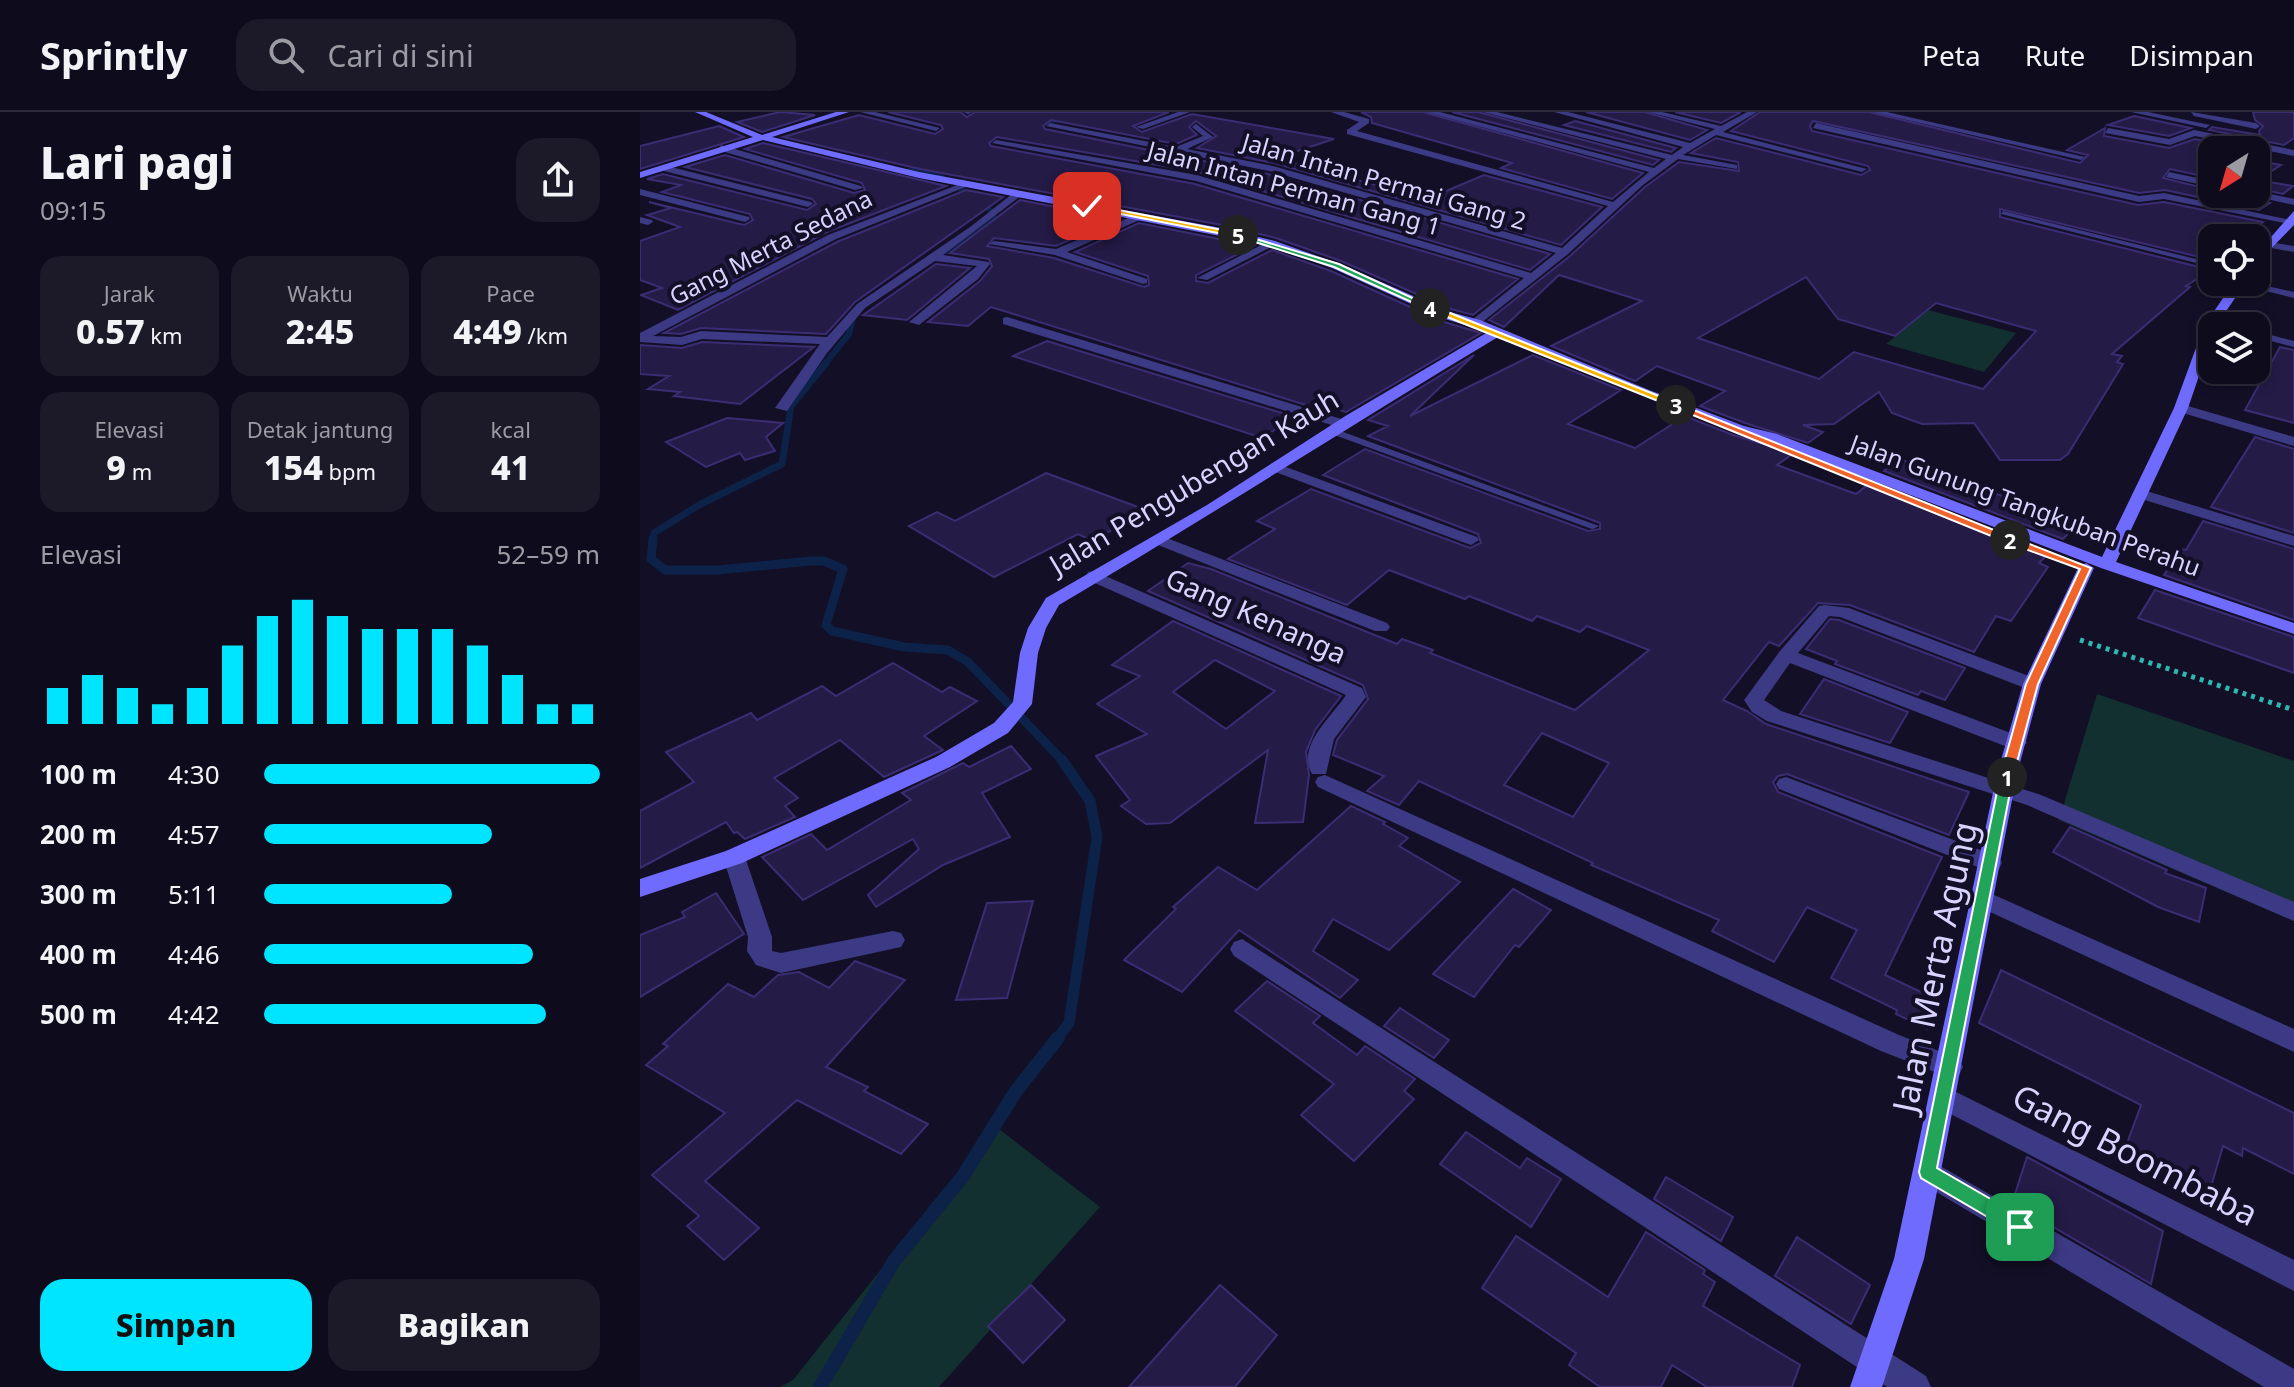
<!DOCTYPE html>
<html lang="id">
<head>
<meta charset="utf-8">
<style>
	:root { --surface:#0e0b1c; --page:#1c1929; --text:#f1f3f6; --muted:#9b9ba3; --line:#2e2b3b; --accent:#00e5ff }
	body { margin:0; font-family:"Noto Sans",sans-serif; background:var(--page); color:var(--text); height:100vh; display:flex; flex-direction:column; font-size:30px; white-space:nowrap }
	* { box-sizing:border-box; margin:0 }
	p { font-size:26px; color:var(--muted) }
	.icon { flex:none; width:44px; height:44px; fill:none; stroke:currentColor; stroke-width:2; stroke-linecap:round; stroke-linejoin:round }
	.map { position:relative; flex:1; overflow:hidden }
	.side { display:flex; flex-direction:column; background:var(--surface); width:640px }
	.side>* { flex:none }
	.needle { width:52px; rotate:217deg }
	.buttons { position:absolute; left:1558px; top:24px; display:grid; gap:16px }
	.buttons a { display:grid; place-items:center; width:72px; height:72px; border-radius:16px; background:var(--surface); box-shadow:0 4px 12px #0003,0 0 0 2px var(--line); font-size:40px }
	.pin { position:absolute; display:grid; place-items:center; width:68px; height:68px; color:#fff; margin:-34px; border-radius:16px; box-shadow:0 4px 12px #0006 }
	.km { position:absolute; width:40px; height:40px; margin:-20px; border-radius:50%; background:#222; color:#fff; font-size:22px; line-height:40px; text-align:center }
	.round { display:grid; place-items:center; flex:none; width:84px; height:84px; border-radius:24px; background:var(--page) }
	.overview { display:flex; align-items:center; justify-content:space-between; height:136px; padding:0 40px }
	h1 { font-size:44px; font-weight:800; line-height:60px }
	.stats { display:grid; grid-template-columns:repeat(3,1fr); gap:12px; height:136px; padding:8px 40px }
	.stats div { display:grid; align-content:center; border-radius:20px; background:var(--page); text-align:center }
	.stats b { font-size:34px; font-weight:800 }
	.stats small { font-size:22px; font-weight:400 }
	.stats p { font-size:22px }
	.chart { height:224px; padding:16px 40px }
	.chart p { display:flex; justify-content:space-between }
	.chart svg { width:100%; height:144px; margin-top:8px; stroke:var(--accent); stroke-width:6 }
	.action { display:flex; gap:16px; margin-top:auto; padding:16px 40px }
	.action a { flex:1; height:92px; border-radius:24px; background:var(--accent); color:#111; font-size:32px; font-weight:800; line-height:92px; text-align:center }
	.action a+a { background:var(--page); color:var(--text) }
	ul { padding:0 40px; list-style:none; font-size:26px }
	li { display:grid; grid-template-columns:128px 96px 1fr; align-items:center; height:60px }
	li i { height:20px; border-radius:10px; background:var(--accent) }
	header { display:flex; align-items:center; gap:48px; box-sizing:border-box; height:112px; padding:0 40px; background:var(--surface); border-bottom:2px solid var(--line) }
	header strong { font-size:38px }
	nav { display:flex; gap:44px; margin-inline-start:auto; font-size:28px }
	.search { width:560px; height:72px; background:var(--page); display:flex; align-items:center; gap:20px; box-sizing:border-box; padding:0 28px; border-radius:24px; color:var(--muted); font-size:30px }
	main { display:flex; flex:1; min-height:0 }
	.map>svg:first-child { display:block }
	.green { fill:#12302f }
	.lines { fill:none; stroke-linecap:round; stroke-linejoin:round }
	.stream-far5 { stroke:#0c2248; stroke-width:5 }
	.stream-far4 { stroke:#0c2248; stroke-width:6 }
	.stream-far3 { stroke:#0c2248; stroke-width:7 }
	.stream-far2 { stroke:#0c2248; stroke-width:9 }
	.stream-far1 { stroke:#0c2248; stroke-width:11 }
	.stream { stroke:#0c2248; stroke-width:14 }
	.building { fill:#241b47; stroke:#3b2d73; stroke-width:2; fill-rule:evenodd }
	.path { stroke:#2fb8b0; stroke-width:5; stroke-dasharray:4 5; stroke-linecap:butt }
	.lane { fill:#3d3a85; fill-rule:evenodd }
	.street { fill:#3d3a85; fill-rule:evenodd }
	.secondary { fill:#6f6bff; fill-rule:evenodd }
	.split-1 { fill:#22a559; stroke:#fff; stroke-width:2 }
	.split-2 { fill:#f0652b; stroke:#fff; stroke-width:2 }
	.split-3 { fill:#f0652b; stroke:#fff; stroke-width:2 }
	.split-4 { fill:#f5b400; stroke:#fff; stroke-width:2 }
	.split-5 { fill:#22a559; stroke:#fff; stroke-width:2 }
	.split-6 { fill:#f5b400; stroke:#fff; stroke-width:2 }
	.labels { text-anchor:middle; stroke-width:8; stroke-linejoin:round; paint-order:stroke }
	.far-street-label { font-size:24px; fill:#d9d4ff; stroke:#130f26 }
	.street-label { font-size:28px; fill:#d9d4ff; stroke:#130f26 }
	.near-street-label { font-size:34px; fill:#d9d4ff; stroke:#130f26 }
</style>
</head>
<body>
<header>
<strong>Sprintly</strong>
<div class="search"><svg class="icon" aria-label="search" viewBox="0 0 24 24"><circle cx="10" cy="10" r="6"/><path d="M15 15l6 6"/></svg>Cari di sini</div>
<nav><a>Peta</a><a>Rute</a><a>Disimpan</a></nav>
</header>
<main>
<section class="side">
<div class="overview"><div><h1>Lari pagi</h1><p>09:15</p></div><a class="round"><svg class="icon" aria-label="share" viewBox="0 0 24 24"><path d="M12 15V3M7 8l5-5 5 5M5 13v7h14v-7"/></svg></a></div>
<div class="stats">
<div><p>Jarak</p><b>0.57<small> km</small></b></div>
<div><p>Waktu</p><b>2:45</b></div>
<div><p>Pace</p><b>4:49<small> /km</small></b></div>
</div>
<div class="stats">
<div><p>Elevasi</p><b>9<small> m</small></b></div>
<div><p>Detak jantung</p><b>154<small> bpm</small></b></div>
<div><p>kcal</p><b>41</b></div>
</div>
<div class="chart"><p><span>Elevasi</span>52–59 m</p>
<svg viewBox="0 0 160 44" preserveAspectRatio="none"><path d="M5 44V33M15 44V29M25 44V33M35 44V38M45 44V33M55 44V20M65 44V11M75 44V6M85 44V11M95 44V15M105 44V15M115 44V15M125 44V20M135 44V29M145 44V38M155 44V38"/></svg>
</div>
<ul>
<li><b>100 m</b>4:30<i style="width:100%"></i></li>
<li><b>200 m</b>4:57<i style="width:68%"></i></li>
<li><b>300 m</b>5:11<i style="width:56%"></i></li>
<li><b>400 m</b>4:46<i style="width:80%"></i></li>
<li><b>500 m</b>4:42<i style="width:84%"></i></li>
</ul>
<div class="action"><a>Simpan</a><a>Bagikan</a></div>
</section>
<div class="map">
<svg width="1654" height="1275" viewBox="0 0 1654 1275">
	<rect width="100%" height="100%" fill="#130f26"/>
	<g class="green">
		<polygon points="1288,198 1376,221 1344,260 1246,232"/>
		<polygon points="1457,582 1654,649 1654,809 1419,708"/>
		<polygon points="355,1014 460,1095 299,1275 140,1275 153,1268"/>
	</g>
	<g class="lines">
		<g class="stream-far5">
			<polyline points="393,14 445,0"/>
			<polyline points="283,50 270,58 302,65"/>
			<polyline points="322,69 325,70 320,82 353,99 354,104 345,113"/>
		</g>
		<g class="stream-far4">
			<polyline points="305,139 338,120 347,111"/>
			<polyline points="184,253 209,222 214,202"/>
		</g>
		<polyline class="stream-far3" points="13,429 14,421 59,393 142,352 151,294 186,251"/>
		<polyline class="stream-far2" points="13,427 11,447 25,458 78,458 171,449 184,449 203,457 186,513 192,519 264,535 308,538 328,550 424,650"/>
		<polyline class="stream-far1" points="416,928 429,911 457,725 450,689 422,648"/>
		<polyline class="stream" points="180,1275 254,1149 323,1064 376,979 418,926"/>
	</g>
	<g class="building">
		<polygon points="140,0 175,3 122,20 97,10"/>
		<polygon points="248,0 320,0 327,5 335,0 529,0 493,14 502,20 552,2 694,27 636,46 787,87 844,63 962,95 921,133 634,51 557,36 576,24 556,9 549,15 557,23 536,32 411,8 403,14 405,17 628,62 910,142 890,158 558,60 357,25 349,31 351,34 555,72 878,167 833,203 811,197 701,149 636,126 582,113 280,57 143,25 219,3 295,22 303,17 301,13"/>
		<polygon points="721,0 783,0 1003,61 972,87 861,56 872,51 732,11 731,5"/>
		<polygon points="812,0 838,0 1019,48 1013,53"/>
		<polygon points="946,0 1005,0 1067,18 1050,28"/>
		<polygon points="1035,0 1101,0 1081,11"/>
		<path d="M1120 0H1229L1440 51 1448 43 1427 38 1465 16 1464 24 1529 36 1555 27 1609 38H1572V66L1530 57 1523 66 1572 78V82H1611L1612 87 1630 91 1619 98 1525 78 1499 81 1173 9 1170 14 1172 19 1498 93 1524 90 1623 110 1600 126H1572V148L1360 97V105L1571 158 1546 174 1550 175 1472 242 1482 244 1477 250 1483 252 1428 342 1420 348H1360L1334 311 1282 312 1252 301 1239 280 1194 312 1163 313 1183 320 1168 331 1105 311 1060 294 1085 279 1017 254 995 269 911 234 1002 189 919 163 864 215 849 208 930 144 1005 75 1039 50 1099 59 1098 50 1051 41 1076 26 1221 63 1230 58 1228 54 1091 19ZM1166 165 1198 207 1255 224 1296 191 1396 219 1343 277 1214 240 1179 267 1058 226Z"/>
		<polygon points="1613,0 1654,0 1654,26 1644,33 1569,18 1572,15 1620,23 1619,19 1623,14 1615,8"/>
		<polygon points="1494,4 1551,16 1529,24 1468,13"/>
		<polygon points="935,9 1036,36 1031,40 924,13"/>
		<polygon points="79,14 104,25 0,57 0,34"/>
		<polygon points="123,31 306,74 187,120 38,198 1,183 22,176 0,168 0,129 40,115 7,103 31,96 9,90 104,113 113,108 110,102 22,80 41,73 7,67 23,62 167,98 176,92 172,87 45,55 85,43 214,81 225,78 222,71 105,37"/>
		<polygon points="1616,39 1630,42 1620,49 1641,53 1618,68 1653,74 1643,82 1616,76"/>
		<polygon points="326,78 363,85 215,190 186,222 61,216 41,222 24,221 197,130"/>
		<polygon points="380,88 478,107 416,134 354,126 347,134 414,146 504,175 509,173 508,164 435,140 499,111 614,134 556,163 556,169 568,171 632,138 691,159 801,209 841,221 706,300 677,291 672,295 351,195 328,214 288,210 340,169 352,154 349,147 310,141"/>
		<polygon points="296,152 330,156 267,208 223,203"/>
		<polygon points="407,229 655,305 622,326 373,244"/>
		<polygon points="62,230 174,235 100,292 34,284 40,280 8,277 29,264 0,262 0,233 42,236"/>
		<polygon points="1640,235 1654,238 1654,311 1605,298"/>
		<path d="M834 243 770 304 893 243 981 278 928 312 995 336 1045 304 1093 323 1154 341 1137 353 1216 382 1230 371 1410 440 1399 451 1408 455 1371 509 1356 504 1334 540 1210 493 1178 491 1139 534 1129 530 1083 588 1107 599 1126 612 1329 680 1309 723 1147 662 1138 664 1133 670 1138 680 1302 745 1245 863 1300 889 1287 917 1256 902 1257 898 1191 866 1217 818 1167 795 1134 850 1072 819 1079 808 951 753 953 751 779 669 759 693 727 679 744 664 693 643 697 628 728 587 723 573 508 479 548 451 571 457 757 532 762 527 793 538 790 541 935 598 1009 538 947 514 940 520 897 504 892 509 829 484 825 487 749 458 707 493 588 447 635 417 617 409 671 377 830 436 841 431 838 422 683 363 725 337 948 419 960 417V411L728 324 748 314 728 308ZM902 621 969 651 933 705 864 673Z"/>
		<polygon points="87,306 143,311 126,325 135,339 105,348 100,341 66,355 26,330"/>
		<polygon points="1615,325 1654,337 1654,421 1571,395"/>
		<polygon points="1259,347 1438,411 1423,427 1244,359"/>
		<polygon points="406,361 506,398 453,429 438,422 354,465 269,414 297,400 315,409"/>
		<polygon points="1563,409 1654,437 1654,508 1524,463 1541,437 1546,438"/>
		<polygon points="1515,478 1654,525 1654,561 1498,506"/>
		<polygon points="1190,507 1199,508 1325,556 1305,588 1281,579 1278,583 1195,552 1197,549 1166,537"/>
		<path d="M533 509 701 584 675 618 666 640 669 663 663 710 615 711 628 638 530 711 506 712 481 694 490 688 456 644 507 622 457 592 500 564 472 553ZM575 548 635 579 586 617 533 580Z"/>
		<polygon points="253,551 302,580 310,575 337,589 284,624 303,638 244,665 200,628 134,666 158,686 145,694 155,705 105,727 97,720 94,721 86,710 0,756 0,699 54,670 26,640 111,601 117,608 182,574 196,584"/>
		<polygon points="1184,567 1268,600 1250,631 1160,602"/>
		<polygon points="371,634 391,657 342,681 370,725 303,753 236,795 228,783 279,737 273,727 163,788 122,745 171,722 187,738 271,688 262,681 323,651 329,655"/>
		<polygon points="711,694 745,710 743,712 768,726 759,734 820,770 749,838 693,807 673,839 718,868 700,886 599,818 542,880 484,848 536,797 533,795 578,755 617,778"/>
		<polygon points="1430,715 1527,758 1525,761 1566,776 1559,810 1518,795 1413,740"/>
		<polygon points="873,777 911,798 879,835 875,833 834,885 793,862"/>
		<polygon points="76,781 104,822 0,885 0,823 45,805 42,800"/>
		<polygon points="393,789 367,886 316,888 347,791"/>
		<polygon points="215,849 265,868 186,955 228,975 224,979 288,1012 261,1042 157,988 65,1069 119,1116 84,1148 47,1114 59,1104 12,1063 85,1001 6,953 28,934 23,932 88,872 114,885 138,863 159,860 189,876"/>
		<polygon points="1361,858 1654,1001 1654,1062 1603,1036 1602,1044 1583,1034 1570,1078 1486,1034 1501,993 1339,911"/>
		<polygon points="627,869 680,904 673,911 717,943 725,934 775,967 764,979 774,987 714,1049 661,1003 694,972 595,899"/>
		<polygon points="760,896 809,928 794,946 744,914"/>
		<polygon points="826,1020 880,1056 887,1046 921,1067 891,1115 800,1052"/>
		<polygon points="1387,1045 1523,1119 1511,1172 1372,1091"/>
		<polygon points="1026,1065 1093,1105 1081,1129 1014,1087"/>
		<polygon points="1006,1120 1065,1158 1063,1162 1075,1170 1063,1194 1160,1253 1152,1275 1067,1275 1032,1253 1021,1275 960,1275 929,1253 936,1241 842,1176 876,1124 968,1185"/>
		<polygon points="1157,1125 1230,1173 1211,1212 1135,1164"/>
		<polygon points="391,1173 425,1208 383,1251 348,1214"/>
		<polygon points="580,1173 637,1223 595,1275 489,1275"/>
	</g>
	<g class="lines">
		<polyline class="path" points="1440,528 1654,598"/>
		<g class="lane">
			<polygon points="1363,99 1572,151 1572,155 1361,102"/>
			<polygon points="1616,219 1654,229 1654,235 1616,225"/>
			<polygon points="689,317 695,317 959,414 953,417 949,416 689,321"/>
		</g>
		<g class="street">
			<polygon points="220,0 235,0 300,16 296,19"/>
			<polygon points="323,0 332,0 328,2"/>
			<polygon points="538,0 550,0 503,17 496,15"/>
			<polygon points="691,0 704,0 729,7 729,11 717,19 973,90 1009,60 786,0 800,0 1014,56 1026,47 843,0 857,0 1032,43 1043,35 914,0 928,0 1050,31 1075,17 1008,0 1022,0 1081,14 1107,0 1117,0 1083,20 1227,57 1222,60 1076,23 1043,43 1097,53 1097,57 1038,47 1003,73 928,142 836,215 832,214 832,208 884,166 556,69 352,31 356,28 557,63 891,161 916,141 629,59 406,14 410,11 536,35 563,24 552,15 556,12 573,25 547,37 633,54 922,136 968,94 707,22 707,18 719,10"/>
			<polygon points="1232,0 1247,0 1445,45 1441,48"/>
			<polygon points="1491,0 1508,0 1570,13 1566,16"/>
			<polygon points="1551,0 1616,11 1620,14 1616,17 1554,4"/>
			<polygon points="1176,11 1499,84 1524,81 1650,108 1654,113 1524,87 1499,90 1173,16"/>
			<polygon points="1468,16 1529,27 1554,18 1654,38 1654,44 1555,24 1530,33 1465,21"/>
			<polygon points="81,33 221,74 223,76 215,78 78,38"/>
			<polygon points="23,53 171,90 173,92 168,95 20,58"/>
			<polygon points="1529,60 1572,69 1572,75 1526,65"/>
			<polygon points="325,70 333,72 196,127 13,224 41,225 61,219 187,225 217,192 330,115 376,79 382,79 382,83 303,143 349,150 350,152 338,167 279,213 269,210 337,154 295,149 225,196 187,241 147,299 135,296 180,232 62,227 42,233 0,230 0,221 188,123"/>
			<polygon points="0,77 109,105 110,107 105,110 0,83"/>
			<polygon points="1616,79 1654,87 1654,93 1613,84"/>
			<polygon points="500,101 505,104 504,106 427,140 507,167 507,171 503,172 415,143 349,132 354,129 416,137"/>
			<polygon points="0,105 12,108 13,110 8,113 0,111"/>
			<polygon points="631,128 636,131 635,133 567,168 557,166"/>
			<polygon points="1629,130 1654,134 1654,140 1625,135 1624,133"/>
			<polygon points="1610,170 1654,180 1654,186 1593,171"/>
			<polygon points="367,205 708,309 710,312 698,315 363,212 363,206"/>
			<polygon points="1541,292 1654,325 1654,334 1536,299 1534,296"/>
			<polygon points="635,351 837,425 839,428 831,433 825,431 630,358 630,352"/>
			<polygon points="1500,377 1654,424 1654,434 1495,385 1492,382"/>
			<polygon points="519,423 747,511 750,515 747,519 735,519 513,431 513,425"/>
			<path d="M454 459 722 576 726 585 694 627 686 662H672C656 633 692 605 706 583L448 468 446 464 448 460Z"/>
			<polygon points="1185,493 1209,496 1399,568 1401,572 1399,576 1385,576 1200,505 1189,504 1158,541 1384,626 1387,631 1377,638 1370,636 1150,551 1124,588 1141,599 1401,683 1654,790 1654,809 1387,693 1127,609 1112,600 1104,588 1107,584 1140,539 1179,494"/>
			<polygon points="685,663 1259,923 1319,947 1323,955 1319,963 1310,966 1241,939 678,675 675,670 678,665"/>
			<polygon points="1146,665 1359,745 1362,751 1359,757 1351,759 1343,757 1139,677 1136,672 1139,667"/>
			<polygon points="94,737 102,739 105,745 132,825 132,839 141,841 253,819 261,821 265,828 261,835 141,861 116,853 107,839 108,825 83,745 86,739"/>
			<polygon points="1343,778 1654,917 1654,940 1335,793 1332,787 1335,781"/>
			<polygon points="602,827 1286,1264 1291,1275 1247,1275 594,844 590,837 594,830"/>
			<polygon points="1304,974 1654,1148 1654,1179 1295,994 1291,986 1295,978"/>
			<polygon points="1288,1047 1654,1257 1654,1275 1624,1275 1278,1069 1274,1060 1278,1051"/>
		</g>
		<g class="secondary">
			<path d="M55 0H66L122 23 196 0H209L132 25 279 60 581 116 635 129 700 152 810 200 840 208 1009 278 1104 314 1137 322 1462 445 1534 296 1564 214 1594 170H1606L1576 214H1572V226L1548 296 1476 450 1654 511V522L1461 456 1127 328 1094 320 858 225C711 313 567 406 419 493L406 516 398 541 392 592 368 621 310 655 102 751 0 785V767L86 739 296 645 354 611 373 590 380 541 388 516 406 486 567 393 707 303 848 220 802 206 692 156 627 133 279 66 123 28 0 66V60L113 25Z"/>
			<polygon points="1654,99 1654,113 1616,152 1616,142"/>
			<polygon points="1446,451 1454,456 1401,572 1377,662 1284,1147 1242,1275 1210,1275 1254,1147 1357,662 1383,572 1438,456"/>
		</g>
	</g>
	<polygon class="split-1" points="1367,661 1373,665 1297,1056 1387,1108 1390,1115 1387,1122 1380,1124 1281,1066 1279,1060 1360,665"/>
	<polygon class="split-2" points="1366,426 1374,426 1451,456 1398,572 1373,665 1367,670 1360,665 1386,572 1440,457 1366,430"/>
	<polygon class="split-3" points="1036,291 1374,426 1375,428 1366,430 1033,295"/>
	<polygon class="split-4" points="790,193 1039,292 1041,293 1033,295 787,197"/>
	<polygon class="split-5" points="596,121 699,152 794,196 787,197 694,155 596,124"/>
	<polygon class="split-6" points="447,92 598,121 601,123 598,125 445,95"/>
	<g class="labels">
		<g class="far-street-label">
			<text transform="translate(744 70) rotate(16)" y="8">Jalan Intan Permai Gang 2</text>
			<text transform="translate(654 77) rotate(15)" y="8">Jalan Intan Perman Gang 1</text>
			<text transform="translate(131 136) rotate(-27)" y="8">Gang Merta Sedana</text>
			<text transform="translate(1385 394) rotate(20)" y="8">Jalan Gunung Tangkuban Perahu</text>
		</g>
		<g class="street-label">
			<text transform="translate(554 370) rotate(-31)" y="10">Jalan Pengubengan Kauh</text>
			<text transform="translate(616 504) rotate(24)" y="10">Gang Kenanga</text>
		</g>
		<g class="near-street-label">
			<text transform="translate(1295 855) rotate(-78)" y="12">Jalan Merta Agung</text>
			<text transform="translate(1495 1043) rotate(27)" y="12">Gang Boombaba</text>
		</g>
	</g>
</svg>
<div class="buttons">
<a><svg class="needle" viewBox="-14 -14 28 28"><path d="M0-13l5 13h-10z" fill="#e53935"/><path d="M0 13l5-13h-10z" fill="#9b9ba3"/></svg></a>
<a><svg class="icon" aria-label="locate" viewBox="0 0 24 24"><circle cx="12" cy="12" r="6"/><path d="M12 2v4M12 18v4M2 12h4M18 12h4"/></svg></a>
<a><svg class="icon" aria-label="layers" viewBox="0 0 24 24"><path d="M12 4l9 5-9 5-9-5zM3 14l9 5 9-5"/></svg></a>
</div>
<div class="pin" style="left:1380px;top:1115px;background:#1e9e55"><svg class="icon" aria-label="arrive" viewBox="0 0 24 24"><path d="M6 21V4h12l-3 4 3 4H6"/></svg></div>
<div class="pin" style="left:447px;top:94px;background:#d93025"><svg class="icon" aria-label="check" viewBox="0 0 24 24"><path d="M5 12l5 5 9-10"/></svg></div>
<b class="km" style="left:1367px;top:665px">1</b>
<b class="km" style="left:1370px;top:428px">2</b>
<b class="km" style="left:1036px;top:293px">3</b>
<b class="km" style="left:790px;top:196px">4</b>
<b class="km" style="left:598px;top:123px">5</b>
</div>
</main>
</body>
</html>
